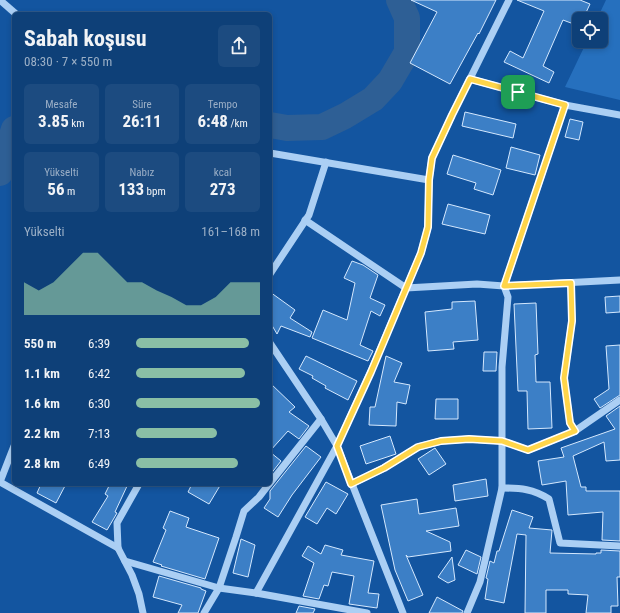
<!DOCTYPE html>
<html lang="tr">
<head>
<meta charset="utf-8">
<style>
	:root { --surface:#0e4078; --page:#1c4b80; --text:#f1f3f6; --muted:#9bafc6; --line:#2e598a; --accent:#8abfa5 }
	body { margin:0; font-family:"Roboto Condensed",sans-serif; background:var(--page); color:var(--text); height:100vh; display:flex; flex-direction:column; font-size:15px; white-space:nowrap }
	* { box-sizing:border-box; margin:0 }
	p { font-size:13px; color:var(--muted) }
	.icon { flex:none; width:22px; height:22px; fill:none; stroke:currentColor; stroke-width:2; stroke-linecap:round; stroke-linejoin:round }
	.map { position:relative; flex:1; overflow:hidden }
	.details { position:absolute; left:12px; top:12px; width:260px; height:474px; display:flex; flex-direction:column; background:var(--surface); border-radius:6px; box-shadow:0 2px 6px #0003,0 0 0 1px var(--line) }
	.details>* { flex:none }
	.buttons { position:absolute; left:572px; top:12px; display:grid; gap:8px }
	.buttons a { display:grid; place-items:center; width:36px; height:36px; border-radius:6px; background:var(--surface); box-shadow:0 2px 6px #0003,0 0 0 1px var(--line); font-size:20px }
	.pin { position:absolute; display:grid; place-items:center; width:34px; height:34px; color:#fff; margin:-17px; border-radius:8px; box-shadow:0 2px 6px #0006 }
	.round { display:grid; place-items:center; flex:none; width:42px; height:42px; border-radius:6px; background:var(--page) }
	.summary { display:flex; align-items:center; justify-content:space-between; height:68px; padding:0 12px }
	h1 { font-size:22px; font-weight:700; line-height:30px }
	.metrics { display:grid; grid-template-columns:repeat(3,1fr); gap:6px; height:68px; padding:4px 12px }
	.metrics div { display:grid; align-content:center; border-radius:6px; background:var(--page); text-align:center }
	.metrics b { font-size:17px; font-weight:700 }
	.metrics small { font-size:11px; font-weight:400 }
	.metrics p { font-size:11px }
	.chart { height:112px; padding:8px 12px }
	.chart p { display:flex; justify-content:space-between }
	.chart svg { width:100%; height:72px; margin-top:4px; fill:var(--accent); opacity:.7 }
	ul { padding:0 12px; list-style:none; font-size:13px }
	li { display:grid; grid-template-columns:64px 48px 1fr; align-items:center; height:30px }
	li i { height:10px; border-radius:5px; background:var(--accent) }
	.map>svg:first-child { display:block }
	.green { fill:#2670be }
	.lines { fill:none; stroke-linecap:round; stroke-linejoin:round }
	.river { stroke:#2e5f95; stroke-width:26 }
	.building { fill:#3c7fc6; stroke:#d4e8fe }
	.minor { stroke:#abcff4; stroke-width:7 }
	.route-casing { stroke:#fff; stroke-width:8 }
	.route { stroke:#ffd54a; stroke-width:5 }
</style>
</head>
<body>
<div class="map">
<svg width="620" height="613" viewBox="0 0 620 613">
	<rect width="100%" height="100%" fill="#1355a0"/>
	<polygon class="green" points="606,0 620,0 620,100 565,87 587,41 601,41 601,19 597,19"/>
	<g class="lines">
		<g class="river">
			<polyline points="270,125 287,128 322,127 345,116 373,99 390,81 407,52 407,18 399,0"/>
			<polyline points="0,173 14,129"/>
		</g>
	</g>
	<g class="building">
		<polygon points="411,0 496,0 479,34 478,33 450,84 410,63 437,12"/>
		<polygon points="517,0 580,0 590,4 583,19 579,19 579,26 563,20 543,66 554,72 549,83 504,62 510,51 523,58 544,11"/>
		<polygon points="465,112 516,124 513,138 462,126"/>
		<polygon points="570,119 583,122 579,140 565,137"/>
		<polygon points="511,147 540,155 535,175 506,168"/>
		<polygon points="453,155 501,170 493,195 474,189 476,183 447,174"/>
		<polygon points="448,204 490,215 485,234 442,224"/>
		<polygon points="352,261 363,265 378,275 370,298 385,305 380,316 371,311 360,345 373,351 368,361 312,338 323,310 347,320 355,283 344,278"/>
		<polygon points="270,292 295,310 290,318 312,332 310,337 281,326 277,334 270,322"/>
		<polygon points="620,296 620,312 606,313 605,297"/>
		<polygon points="475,301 478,340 453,342 454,349 428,351 425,312 452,309 452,302"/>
		<polygon points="536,303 538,354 535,355 536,382 550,382 552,428 528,429 527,391 518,391 514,304"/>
		<polygon points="620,345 620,395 600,408 594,399 609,389 606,346"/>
		<polygon points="484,352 497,352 496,371 483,371"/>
		<polygon points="306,356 357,381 348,400 325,388 326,386 312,378 313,376 299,369"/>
		<polygon points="386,356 402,363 394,382 410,385 406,404 397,402 396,426 369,425 370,407 375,407"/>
		<polygon points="270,383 295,407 289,412 309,426 299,439 288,431 270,451"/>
		<polygon points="436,399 458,399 458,419 435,419"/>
		<polygon points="620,406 620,460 606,461 604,442 573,456 581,487 586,487 586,491 620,491 620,541 602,540 603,512 568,515 566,481 542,485 538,461 564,457 561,448 615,429 606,416"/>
		<polygon points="390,436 396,454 366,464 360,446"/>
		<polygon points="306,446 321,457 292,495 278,517 264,508 270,499 270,491"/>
		<polygon points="435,448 446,464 429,475 418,459"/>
		<polygon points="270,452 281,461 270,475"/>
		<polygon points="486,479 488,496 455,501 453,485"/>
		<polygon points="326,482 348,494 336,514 327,508 317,524 305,517"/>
		<polygon points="41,484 66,484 56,503 37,493"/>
		<polygon points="110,484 128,484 115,512 117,513 107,530 92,522 108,496 105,494"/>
		<polygon points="192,484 221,484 209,504 188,492"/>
		<polygon points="417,499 419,514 456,508 459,526 426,531 450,542 451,551 408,557 406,555 423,595 408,601 395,570 381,505"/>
		<polygon points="512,510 533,517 529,528 552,530 550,553 596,554 596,553 601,553 601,550 620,551 620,577 617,577 618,606 611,606 611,613 586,613 588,595 568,594 568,590 546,590 546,613 525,613 526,535 517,534 504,603 485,599 488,579 486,578 490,561 494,563 497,551 499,551"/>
		<polygon points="170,511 189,518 186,527 219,538 205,579 161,566 162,565 153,562 166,530 163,528"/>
		<polygon points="241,539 255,545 248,577 233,573"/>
		<polygon points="325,545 343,550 341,555 374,561 368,593 379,594 377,608 349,604 354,576 332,572 328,586 324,585 319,599 303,596 314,563 302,556 308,546 321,554"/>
		<polygon points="466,550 481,557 477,574 458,565"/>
		<polygon points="452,557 455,580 448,583 438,577"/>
		<polygon points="159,576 201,588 201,589 206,591 198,613 178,613 182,605 153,597"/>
		<polygon points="437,597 463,611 462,613 429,613"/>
		<polygon points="299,606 315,609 313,613 296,613"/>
	</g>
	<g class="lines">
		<g class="minor">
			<polyline points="0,0 16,14"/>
			<polyline points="470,79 565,105 620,115"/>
			<polyline points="565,105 504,286 620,280"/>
			<polyline points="270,153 429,180"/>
			<polyline points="305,220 406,288 477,284 504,286 508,297 502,367 502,488 480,582 467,613"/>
			<polyline points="270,274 309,215 326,162"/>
			<polyline points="571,283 572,321 564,378 570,423 575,431"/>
			<polyline points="270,343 321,419 337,446 403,613"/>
			<polyline points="0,482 118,548"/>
			<polyline points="0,482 14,446"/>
			<polyline points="270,483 321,419"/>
			<polyline points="139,484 117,523 118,548 132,575 139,594 143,613"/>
			<polyline points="351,484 384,468 418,447 441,441 469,439 502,441 528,450 575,431 620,400"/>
			<path d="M502 488C521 488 533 489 549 499L560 543 620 546"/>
			<polyline points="125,561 219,588 256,593 367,613"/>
			<polyline points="256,593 337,446 371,371 421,253 428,227 429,180 432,158 452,115 509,0"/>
			<polyline points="204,613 219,588 236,537 244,511 259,497 269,484"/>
		</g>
	</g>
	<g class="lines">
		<g class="route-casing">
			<polygon id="route" points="470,79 565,105 504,286 571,283 572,321 564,378 570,423 575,431 528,450 502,441 469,439 441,441 418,447 384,468 351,484 337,446 371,372 421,253 428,227 429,180 432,158 452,115"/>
		</g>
		<use href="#route" class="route"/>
	</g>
</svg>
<div class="buttons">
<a><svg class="icon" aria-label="locate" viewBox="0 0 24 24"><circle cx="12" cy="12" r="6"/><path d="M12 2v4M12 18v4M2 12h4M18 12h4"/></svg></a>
</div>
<div class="pin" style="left:518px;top:92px;background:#1e9e55"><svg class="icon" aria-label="arrive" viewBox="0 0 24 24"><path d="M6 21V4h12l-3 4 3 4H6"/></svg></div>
<section class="details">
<div class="summary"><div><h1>Sabah koşusu</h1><p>08:30 · 7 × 550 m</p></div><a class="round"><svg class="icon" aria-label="share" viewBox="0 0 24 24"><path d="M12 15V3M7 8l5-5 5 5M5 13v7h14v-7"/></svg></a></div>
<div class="metrics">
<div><p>Mesafe</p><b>3.85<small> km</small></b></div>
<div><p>Süre</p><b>26:11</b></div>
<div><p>Tempo</p><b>6:48<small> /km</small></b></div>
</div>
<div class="metrics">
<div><p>Yükselti</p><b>56<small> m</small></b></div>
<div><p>Nabız</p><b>133<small> bpm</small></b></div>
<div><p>kcal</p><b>273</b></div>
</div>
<div class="chart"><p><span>Yükselti</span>161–168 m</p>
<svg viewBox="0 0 160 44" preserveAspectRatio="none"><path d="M0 44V24L10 29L20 24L30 15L40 6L50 6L60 15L70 24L80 24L90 29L100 33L110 38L120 38L130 33L140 24L150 24L160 24V44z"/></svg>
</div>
<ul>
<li><b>550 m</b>6:39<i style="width:91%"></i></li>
<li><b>1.1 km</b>6:42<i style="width:88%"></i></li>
<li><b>1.6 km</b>6:30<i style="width:100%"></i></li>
<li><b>2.2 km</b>7:13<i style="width:65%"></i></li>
<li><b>2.8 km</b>6:49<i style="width:82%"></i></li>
</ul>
</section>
</div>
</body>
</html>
